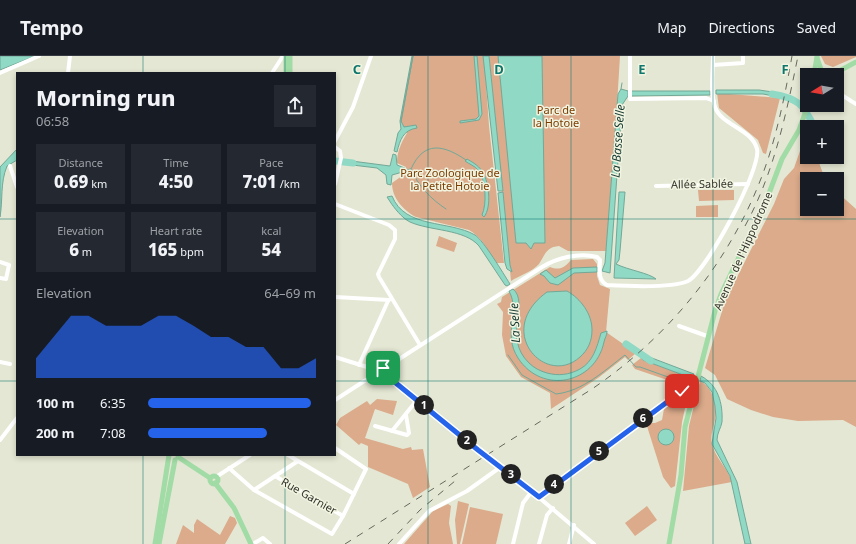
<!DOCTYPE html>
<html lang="en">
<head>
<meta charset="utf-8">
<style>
	:root { --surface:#171b24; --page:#242831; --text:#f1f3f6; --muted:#9ea1a6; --line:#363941; --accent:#2563eb }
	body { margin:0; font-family:"Noto Sans",sans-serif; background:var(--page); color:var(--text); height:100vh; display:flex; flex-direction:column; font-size:15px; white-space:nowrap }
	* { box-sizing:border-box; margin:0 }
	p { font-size:13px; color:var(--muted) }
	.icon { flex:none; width:22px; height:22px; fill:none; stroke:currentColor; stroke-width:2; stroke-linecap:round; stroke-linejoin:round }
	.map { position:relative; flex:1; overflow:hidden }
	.panel { position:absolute; left:16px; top:16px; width:320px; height:384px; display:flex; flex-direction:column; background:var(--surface); border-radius:0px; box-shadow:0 2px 6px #0003 }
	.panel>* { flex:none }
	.needle { width:26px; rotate:259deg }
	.controls { position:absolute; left:800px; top:12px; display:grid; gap:8px }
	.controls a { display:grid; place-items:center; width:44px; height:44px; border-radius:0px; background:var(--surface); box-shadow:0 2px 6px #0003; font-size:20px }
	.pin { position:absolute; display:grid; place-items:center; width:34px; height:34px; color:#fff; margin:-17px; border-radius:8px; box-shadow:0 2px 6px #0006 }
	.km { position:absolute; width:20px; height:20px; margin:-10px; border-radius:50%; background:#222; color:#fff; font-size:11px; line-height:20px; text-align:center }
	.round { display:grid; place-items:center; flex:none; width:42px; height:42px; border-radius:0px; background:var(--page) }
	.summary { display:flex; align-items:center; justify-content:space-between; height:68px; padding:0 20px }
	h1 { font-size:22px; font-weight:800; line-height:30px }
	.figures { display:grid; grid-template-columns:repeat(3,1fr); gap:6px; height:68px; padding:4px 20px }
	.figures div { display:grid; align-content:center; border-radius:0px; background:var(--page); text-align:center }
	.figures b { font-size:17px; font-weight:800 }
	.figures small { font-size:11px; font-weight:400 }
	.figures p { font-size:11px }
	.chart { height:112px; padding:8px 20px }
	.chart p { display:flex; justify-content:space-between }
	.chart svg { width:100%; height:72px; margin-top:4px; fill:var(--accent); opacity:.7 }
	ul { padding:0 20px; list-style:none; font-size:13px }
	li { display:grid; grid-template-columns:64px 48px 1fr; align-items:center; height:30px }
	li i { height:10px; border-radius:5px; background:var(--accent) }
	header { display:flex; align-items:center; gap:24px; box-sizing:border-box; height:56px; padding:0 20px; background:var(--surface); border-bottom:1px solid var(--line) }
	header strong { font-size:19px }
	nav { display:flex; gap:22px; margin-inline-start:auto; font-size:14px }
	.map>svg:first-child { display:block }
	.green { fill:#dbab8b }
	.water { fill:#8fd9c5; stroke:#73a897 }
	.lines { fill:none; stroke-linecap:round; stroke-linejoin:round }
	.stream { stroke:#73a897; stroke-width:1 }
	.river { stroke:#8fd9c5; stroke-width:7 }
	.minor { stroke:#fff; stroke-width:4 }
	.major { stroke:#a1dba5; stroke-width:5 }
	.rail { stroke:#66685d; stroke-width:1; stroke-dasharray:7 7; stroke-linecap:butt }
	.route-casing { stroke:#fff; stroke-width:8 }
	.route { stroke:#2563eb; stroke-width:5 }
	.grid { fill:none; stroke:#0f766e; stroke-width:1; stroke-opacity:0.55 }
	.labels { text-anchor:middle; stroke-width:3; stroke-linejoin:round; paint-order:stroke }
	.park-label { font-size:11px; fill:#7c3c00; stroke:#f1f4e0 }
	.street-label { font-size:11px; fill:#33342c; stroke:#f1f4e0 }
	.water-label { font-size:12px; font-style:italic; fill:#153830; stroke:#f1f4e0 }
	.grid-label { font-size:13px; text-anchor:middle; font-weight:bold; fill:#0f766e; stroke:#f1f4e0; stroke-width:3; stroke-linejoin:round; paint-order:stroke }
</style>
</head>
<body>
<header>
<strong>Tempo</strong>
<nav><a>Map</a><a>Directions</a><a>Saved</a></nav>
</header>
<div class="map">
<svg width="856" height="488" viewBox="0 0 856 488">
	<rect width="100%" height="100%" fill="#e4e7d3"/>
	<g class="green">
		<path d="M412 0H484L489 70 504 207H496C487 194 483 182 469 174L416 161C403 154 392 142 392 127L406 117V111L397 107C397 96 401 87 407 77L401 67Z"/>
		<path d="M489 0H620L608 195H568L559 190C546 191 545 199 539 208 533 215 519 220 511 225Z"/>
		<polygon points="821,0 856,0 856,1 833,11 825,8"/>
		<polygon points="717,37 780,42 766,98 763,97 758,84 719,52"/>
		<polygon points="807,75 807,101 817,101 825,123 807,123 807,153 837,153 837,136 856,153 856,371 843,364 798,365 773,361 751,354 727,343 715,319 705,312 725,245 774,148 784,123 794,112"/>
		<polygon points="698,134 734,134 734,144 699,145"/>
		<polygon points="718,149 718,161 696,161 696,150"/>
		<polygon points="439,180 457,187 454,196 436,190"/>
		<path d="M593 203 597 208V220L600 229 610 233 606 276 636 297 628 304 625 301 598 322 551 353 550 337 521 321 506 300 502 279 503 256 497 248 501 246 502 241 550 211C560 215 565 211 571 204Z"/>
		<polygon points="641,302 643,304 691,322 682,329 635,313 632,309"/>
		<path d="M700 325C713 331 717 350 715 363 714 371 710 379 712 387 714 401 728 412 732 426L683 435 689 370Z"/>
		<polygon points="684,338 688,338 682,366 675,430 671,432 663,421 646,367 655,367 662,364 664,353 678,340"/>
		<polygon points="377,343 397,345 393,359 375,353 365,382 403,393 411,391 412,394 423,393 430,431 413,442 408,428 368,411 368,390 361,387 359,389 336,369 340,362 367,345 370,349"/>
		<polygon points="458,445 469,448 460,488 457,488 455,464"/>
		<polygon points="448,448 451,450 449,467 453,488 404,488 433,455"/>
		<polygon points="647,450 657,464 635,480 625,467"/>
		<polygon points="470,451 503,458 496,488 462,488"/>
		<polygon points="230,460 235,462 237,467 225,488 176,488 183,469 194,477 194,469 197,463 220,479"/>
	</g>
	<g class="water">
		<polygon points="0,0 35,0 0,14"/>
		<path d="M412 0H413L401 65 404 71 416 69 417 72C403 74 400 84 397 96L394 95 398 77 401 73 400 65Z"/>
		<polygon points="474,0 477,0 482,58 479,64 460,67 460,65 476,63 479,60"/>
		<polygon points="483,0 489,0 503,135 498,135"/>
		<polygon points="498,0 542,0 545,187 534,187 531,193 526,187 516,187"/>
		<polygon points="621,33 628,35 628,40 622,49 610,217 602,215 605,207 618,38"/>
		<polygon points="716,34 759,34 780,37 779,41 763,38 716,38"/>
		<polygon points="631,35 710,35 710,39 631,40"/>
		<path d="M17 93V104L7 110C0 127 3 144 0 161V111Z"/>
		<polygon points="393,98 396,99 397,109 407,113 406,115 392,119 391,129 387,128 386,119 377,112 344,108 344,104 390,110"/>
		<path d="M467 103C472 106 478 109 482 115 489 125 492 151 484 161L482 159C487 148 486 124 478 114 475 110 469 108 465 105Z"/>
		<polygon points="503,136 510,209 512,216 507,213 505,207 498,137"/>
		<path d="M619 136H625L620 195 619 204 616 208C628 214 649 217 656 223L614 222Z"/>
		<path d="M392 140C405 173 449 164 475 179 484 185 503 217 510 228L507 230 505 229 479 190C465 173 430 175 410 166 402 162 394 152 389 144L387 141Z"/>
		<polygon points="597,211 597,216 574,217 558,229 550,227 544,220 540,218 546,214 555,222 573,212"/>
		<path d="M513 233C530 247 502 281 529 307 534 312 540 315 547 317 558 320 569 319 580 313 593 306 597 291 601 277L607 275C607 280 605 281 604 286 595 328 542 339 518 302 502 277 521 257 509 235Z"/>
		<path d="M567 235C581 243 592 258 592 274 592 285 588 294 580 301 546 332 493 275 547 236Z"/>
		<polygon points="644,299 694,318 691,322 643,304 641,302"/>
		<path d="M701 320C718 329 723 347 722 366 721 372 717 377 717 384L737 426 751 488H745L730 420 712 388 716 362 715 350 712 336 705 327 700 325Z"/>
		<circle cx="666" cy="381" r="8"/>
	</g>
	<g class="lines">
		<g class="stream">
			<polyline points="621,33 622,27"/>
			<polyline points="401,66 413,0"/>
			<path d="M411 113C418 130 431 143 446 153"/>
			<path d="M406 114 411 113C424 84 444 89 466 104"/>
			<path d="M508 299 522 319 556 338C583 335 604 315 625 299L636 311H640L682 326"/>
		</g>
		<g class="river">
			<path d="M772 38C797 42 804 48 814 71"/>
			<polyline points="335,105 353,107"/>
			<polyline points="626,288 651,305"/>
		</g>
		<g class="minor">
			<polyline points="630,0 630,43 706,42 714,45"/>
			<polyline points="713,9 743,7 743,0"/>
			<polyline points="0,17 39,0"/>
			<polyline points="68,17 70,0"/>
			<polyline points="272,17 283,0"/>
			<polyline points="837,36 856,48"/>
			<polyline points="335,85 353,51 371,0"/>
			<polyline points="335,91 340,95 341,102 335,128"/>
			<polyline points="10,110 17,131"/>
			<polyline points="656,130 748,128"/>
			<polyline points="335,148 389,169 395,174 395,183 378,218 379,221 420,289"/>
			<polyline points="0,206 9,209 6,223 0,222"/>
			<polyline points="335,241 389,244"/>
			<polyline points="679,270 707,280"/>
			<polyline points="335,301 367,311 374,312"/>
			<polyline points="0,306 10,308"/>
			<polyline points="359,309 388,245"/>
			<path d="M381 309 393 307 542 211C557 202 579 196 597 201L600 204C600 212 597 224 607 229 625 230 673 232 688 225 706 216 762 112 757 93 752 73 721 69 715 51 710 36 713 16 713 0"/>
			<polyline points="382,310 375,310 374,316 380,318 383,312"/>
			<polyline points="383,314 426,351 497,406 594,488"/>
			<polyline points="335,344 369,322 378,318"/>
			<polyline points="375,370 407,379 409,377 406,359"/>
			<polyline points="392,375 417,344"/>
			<polyline points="0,384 17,362"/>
			<polyline points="288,399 354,438"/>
			<polyline points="229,412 254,434 332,478 343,460 366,413 335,392"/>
			<polyline points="275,420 343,460"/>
			<polyline points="216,421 250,399"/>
			<polyline points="254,434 298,405"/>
			<polyline points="539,441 676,338 682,335 693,336"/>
			<polyline points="253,488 263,482 270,488"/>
			<polyline points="399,488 429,455 467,435 502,410"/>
			<polyline points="513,488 523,447 532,435"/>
			<polyline points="539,488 547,459 553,452"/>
			<polyline points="569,488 574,469"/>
		</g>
		<g class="major">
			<polyline points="286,0 286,17"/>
			<polyline points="290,0 290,17"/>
			<polyline points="817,2 822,16"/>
			<polyline points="814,18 817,1"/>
			<polyline points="812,19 819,15 827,19"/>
			<polyline points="832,19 856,6"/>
			<polyline points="178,401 210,422"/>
			<circle cx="214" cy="424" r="4"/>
			<polyline points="215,427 234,452 251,488"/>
			<polyline points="155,488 169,399"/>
			<polyline points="159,488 175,404"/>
			<polyline points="669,488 681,419 685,371 715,255 721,238 765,148 782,103 799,74 808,49"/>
		</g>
		<g class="rail">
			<path d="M745 170C774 117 786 59 798 0"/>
			<path d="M345 488 592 333C674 277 738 196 769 100 779 68 786 34 792 0"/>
			<polyline points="388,488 420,454 455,425"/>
		</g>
	</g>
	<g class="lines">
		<g class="route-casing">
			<polyline id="route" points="383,312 386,319 478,394 539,441 682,335"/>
		</g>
		<use href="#route" class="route"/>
	</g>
	<path class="grid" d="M143 0V17M285 0V17M428 0V488M571 0V488M713 0V488M0 163H17M335 163H856M0 325H17M335 325H856M143 399V488M285 399V488"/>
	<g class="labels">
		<g class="park-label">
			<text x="556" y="58">Parc de<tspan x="556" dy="13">la Hotoie</tspan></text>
			<text x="450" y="121">Parc Zoologique de<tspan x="450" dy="13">la Petite Hotoie</tspan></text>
		</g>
		<g class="street-label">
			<text transform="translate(702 128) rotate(-1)" y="4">Allée Sablée</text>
			<text transform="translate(743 195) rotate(-66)" y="4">Avenue de l'Hippodrome</text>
			<text transform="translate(309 440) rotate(30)" y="4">Rue Garnier</text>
		</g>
		<g class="water-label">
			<text transform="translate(618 85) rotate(-86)" y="4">La Basse Selle</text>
			<text transform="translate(515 267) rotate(-93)" y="4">La Selle</text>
		</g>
	</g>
	<g class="grid-label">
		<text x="357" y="18">C</text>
		<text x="499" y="18">D</text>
		<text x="642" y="18">E</text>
		<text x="785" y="18">F</text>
	</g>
</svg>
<div class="controls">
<a><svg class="needle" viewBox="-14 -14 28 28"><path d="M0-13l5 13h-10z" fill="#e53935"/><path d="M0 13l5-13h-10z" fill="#9ea1a6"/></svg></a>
<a>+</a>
<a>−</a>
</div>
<div class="pin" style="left:383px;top:312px;background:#1e9e55"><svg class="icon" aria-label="arrive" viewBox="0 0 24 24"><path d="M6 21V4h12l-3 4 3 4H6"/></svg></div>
<div class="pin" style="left:682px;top:335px;background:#d93025"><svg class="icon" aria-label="check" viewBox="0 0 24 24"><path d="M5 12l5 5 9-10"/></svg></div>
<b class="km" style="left:424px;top:349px">1</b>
<b class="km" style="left:467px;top:384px">2</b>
<b class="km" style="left:511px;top:418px">3</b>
<b class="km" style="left:554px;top:428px">4</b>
<b class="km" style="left:599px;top:395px">5</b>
<b class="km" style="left:643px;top:362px">6</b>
<section class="panel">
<div class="summary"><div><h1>Morning run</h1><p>06:58</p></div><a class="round"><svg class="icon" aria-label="share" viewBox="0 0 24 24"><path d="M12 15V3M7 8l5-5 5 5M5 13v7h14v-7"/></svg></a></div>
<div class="figures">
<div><p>Distance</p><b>0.69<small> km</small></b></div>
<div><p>Time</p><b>4:50</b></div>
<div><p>Pace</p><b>7:01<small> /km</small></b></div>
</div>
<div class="figures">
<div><p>Elevation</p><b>6<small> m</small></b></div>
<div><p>Heart rate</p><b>165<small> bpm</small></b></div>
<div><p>kcal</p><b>54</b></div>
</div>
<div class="chart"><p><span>Elevation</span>64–69 m</p>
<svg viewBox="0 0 160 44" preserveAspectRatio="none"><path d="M0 44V32L10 19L20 6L30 6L40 12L50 12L60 12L70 6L80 6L90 12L100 19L110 19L120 25L130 25L140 38L150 38L160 32V44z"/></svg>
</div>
<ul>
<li><b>100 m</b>6:35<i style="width:97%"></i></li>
<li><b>200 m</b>7:08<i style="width:71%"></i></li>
</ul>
</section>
</div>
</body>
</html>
